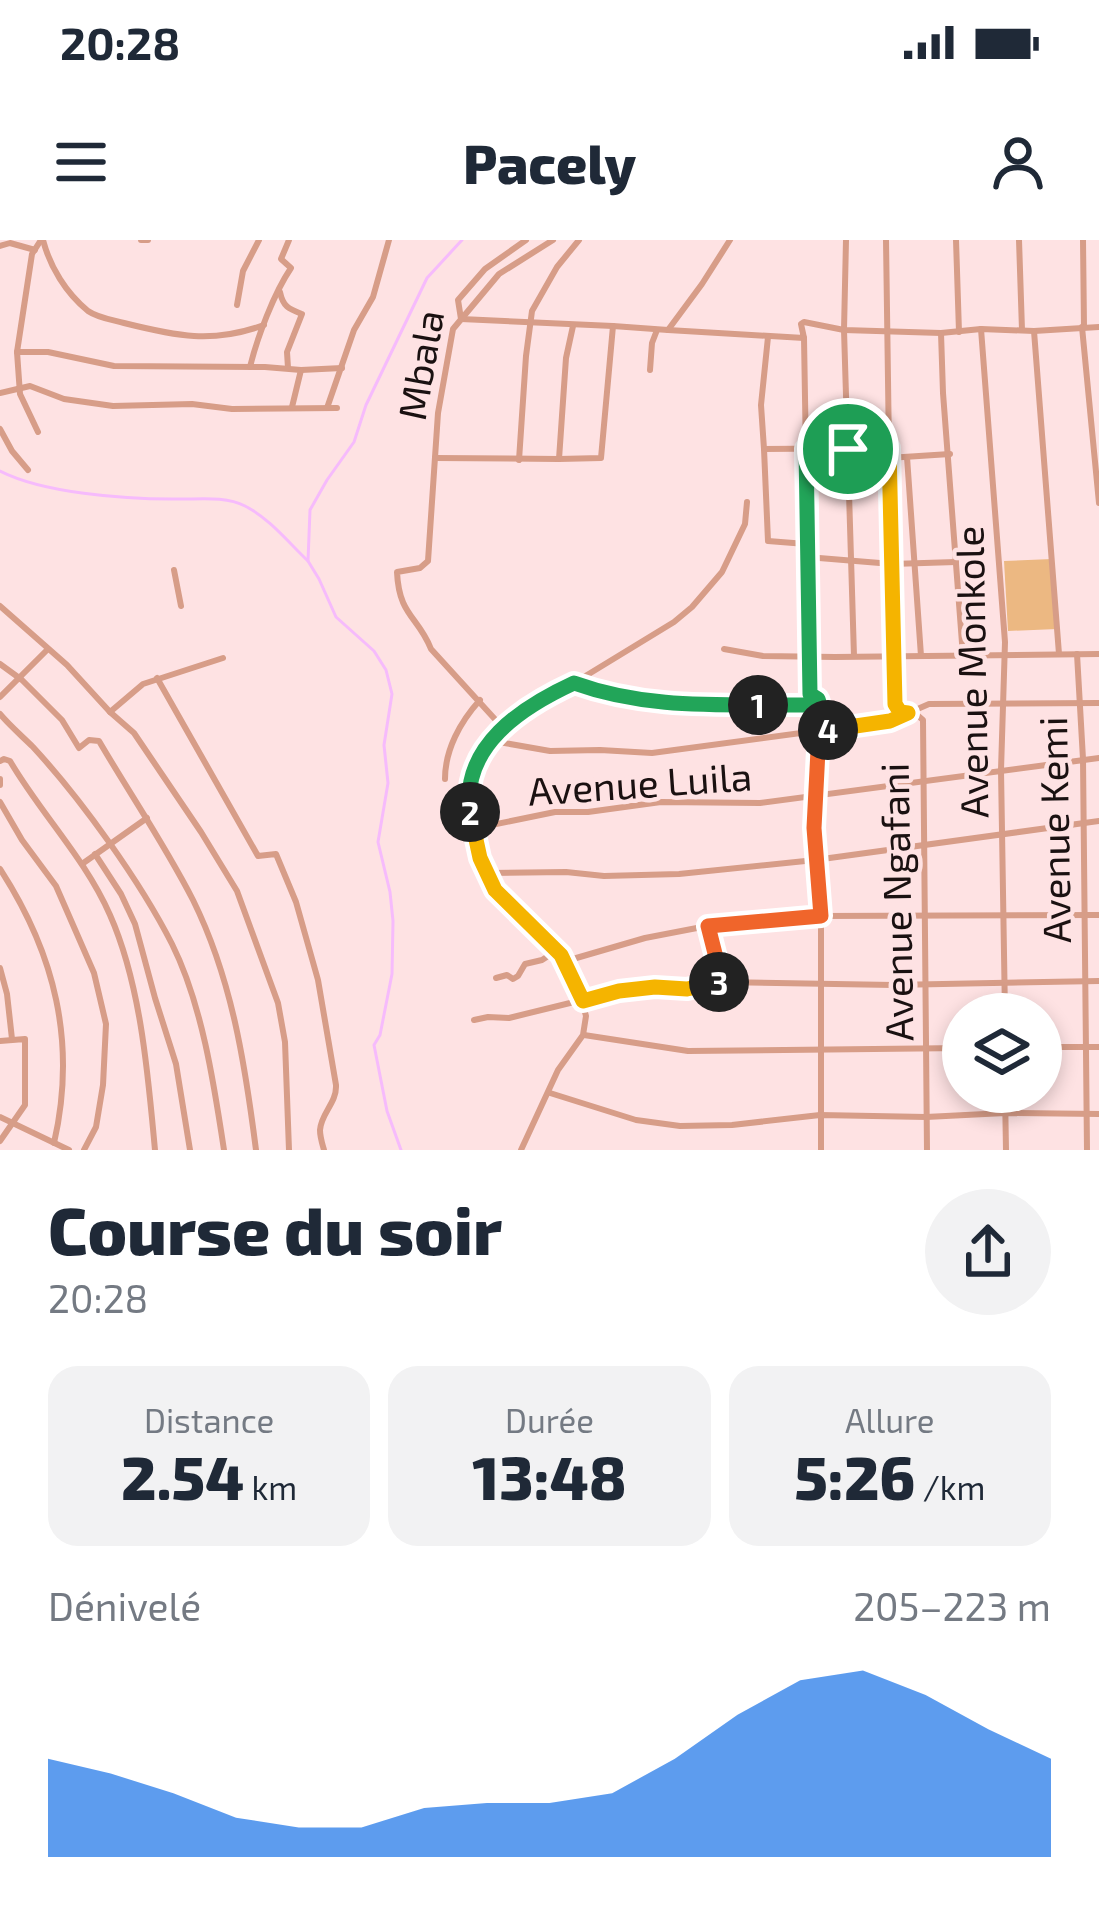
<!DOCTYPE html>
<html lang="fr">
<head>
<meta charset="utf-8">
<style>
	:root { --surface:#fff; --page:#f2f2f3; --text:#1f2937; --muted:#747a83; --accent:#1a73e8 }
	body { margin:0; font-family:"Exo 2",sans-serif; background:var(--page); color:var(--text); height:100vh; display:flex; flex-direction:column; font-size:45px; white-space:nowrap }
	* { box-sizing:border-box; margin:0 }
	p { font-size:39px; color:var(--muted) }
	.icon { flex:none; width:66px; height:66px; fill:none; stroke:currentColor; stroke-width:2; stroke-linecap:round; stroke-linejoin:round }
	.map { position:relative; height:910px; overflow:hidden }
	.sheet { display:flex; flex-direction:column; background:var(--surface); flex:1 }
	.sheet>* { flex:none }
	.controls { position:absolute; left:942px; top:753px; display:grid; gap:24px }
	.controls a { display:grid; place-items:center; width:120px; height:120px; border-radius:50%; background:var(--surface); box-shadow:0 6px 18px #0003; font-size:60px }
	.pin { position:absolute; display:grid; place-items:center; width:102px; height:102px; color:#fff; margin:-51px; border:6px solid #fff; border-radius:50%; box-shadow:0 3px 12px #0007 }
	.km { position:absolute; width:60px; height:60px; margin:-30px; border-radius:50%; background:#222; color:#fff; font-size:33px; line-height:60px; text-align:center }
	.round { display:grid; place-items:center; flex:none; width:126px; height:126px; border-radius:63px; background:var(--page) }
	.headline { display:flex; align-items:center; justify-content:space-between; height:204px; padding:0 48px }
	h1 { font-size:66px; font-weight:800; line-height:90px }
	.figures { display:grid; grid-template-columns:repeat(3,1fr); gap:18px; height:204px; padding:12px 48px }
	.figures div { display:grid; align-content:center; border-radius:30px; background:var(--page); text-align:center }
	.figures b { font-size:60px; font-weight:800 }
	.figures small { font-size:33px; font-weight:400 }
	.figures p { font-size:33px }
	.chart { height:336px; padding:24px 48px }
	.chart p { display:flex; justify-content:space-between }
	.chart svg { width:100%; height:216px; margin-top:12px; fill:var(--accent); opacity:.7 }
	.status { display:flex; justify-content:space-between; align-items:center; height:84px; padding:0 60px; background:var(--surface); direction:ltr }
	.status svg { height:33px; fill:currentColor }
	header { display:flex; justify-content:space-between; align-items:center; height:156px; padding:0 48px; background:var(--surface); font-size:54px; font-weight:800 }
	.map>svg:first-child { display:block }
	.green { fill:#ecb882 }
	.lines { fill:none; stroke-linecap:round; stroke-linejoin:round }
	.stream { stroke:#f6bbfc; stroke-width:3 }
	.minor { stroke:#d79d88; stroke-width:6 }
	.split-1-casing { stroke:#fff; stroke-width:24 }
	.split-2-casing { stroke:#fff; stroke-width:24 }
	.split-3-casing { stroke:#fff; stroke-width:24 }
	.split-4-casing { stroke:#fff; stroke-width:24 }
	.split-5-casing { stroke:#fff; stroke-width:24 }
	.split-1 { stroke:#22a559; stroke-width:15 }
	.split-2 { stroke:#22a559; stroke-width:15 }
	.split-3 { stroke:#f5b400; stroke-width:15 }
	.split-4 { stroke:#f0652b; stroke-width:15 }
	.split-5 { stroke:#f5b400; stroke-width:15 }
	.labels { text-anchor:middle; stroke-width:9; stroke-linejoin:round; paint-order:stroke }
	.street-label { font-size:39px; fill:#1a1111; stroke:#fee2e3 }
</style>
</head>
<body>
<div class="status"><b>20:28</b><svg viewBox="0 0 49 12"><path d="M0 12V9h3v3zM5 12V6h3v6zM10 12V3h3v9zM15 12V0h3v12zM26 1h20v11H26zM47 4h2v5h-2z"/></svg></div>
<header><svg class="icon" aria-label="menu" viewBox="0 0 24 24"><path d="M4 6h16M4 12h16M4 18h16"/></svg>Pacely<svg class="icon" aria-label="person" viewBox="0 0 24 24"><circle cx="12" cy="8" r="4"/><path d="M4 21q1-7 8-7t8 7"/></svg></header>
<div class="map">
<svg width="1099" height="910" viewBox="0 0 1099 910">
	<rect width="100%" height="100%" fill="#fee2e3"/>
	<polygon class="green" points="1052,319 1057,389 1008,391 1004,321"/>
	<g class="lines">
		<g class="stream">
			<path d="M0 231C43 253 123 259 172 259 195 260 224 255 245 266 269 278 289 303 308 321"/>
			<polyline points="401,910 387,871 374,805 380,795 392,734 393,681 390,652 378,602 388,543 384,505 392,454 386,430 374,411 336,377 319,339 308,321 310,270 327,240 354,202 366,165 427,38 462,0"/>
		</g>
		<g class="minor">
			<path d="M43 0C50 27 66 53 88 71 98 78 113 80 124 83 176 96 212 104 264 85"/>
			<polyline points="141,0 148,0"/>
			<polyline points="846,0 844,90 854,416"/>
			<polyline points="886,0 891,350 895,464 900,472 916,474 923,480 927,910"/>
			<polyline points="956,0 959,92"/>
			<polyline points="1019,0 1022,90"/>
			<polyline points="1083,0 1084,86"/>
			<polyline points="0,6 10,3 35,10"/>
			<path d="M280 52C283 67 289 69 302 74L287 112 288 128"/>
			<polyline points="237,65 243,31 259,0"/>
			<polyline points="461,79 613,86"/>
			<polyline points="461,79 458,60 485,29 526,0"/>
			<polyline points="1082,87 1099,263"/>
			<polyline points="981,89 1005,402 1001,530 1005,774"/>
			<polyline points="668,90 804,98 801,84 804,82 844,90 941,93 981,89 1034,91 1099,87"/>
			<polyline points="1034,91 1059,414"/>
			<polyline points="941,93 943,153 963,416"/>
			<polyline points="804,98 810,454 818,459 820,465 815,588 821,676 821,910"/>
			<polyline points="17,112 48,112 114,126 265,127 301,130 342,128"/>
			<path d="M250 127C257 98 274 53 291 28L281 19 289 0"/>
			<polyline points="650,130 652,103 657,90"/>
			<polyline points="0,153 30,146 64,159 113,166 192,164 232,169 337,168"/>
			<polyline points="292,167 301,130"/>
			<polyline points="327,168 354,90 373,57 389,0"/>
			<polyline points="0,189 12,211 28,230"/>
			<polyline points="38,192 20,154 17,112 32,14 41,0"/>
			<polyline points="764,209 761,165 768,97"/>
			<polyline points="907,217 921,416"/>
			<polyline points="435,218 559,219 566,118 573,86"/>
			<polyline points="888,218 950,214"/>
			<polyline points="559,219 601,218 613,86 668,90 702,44 730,0"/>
			<polyline points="519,220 526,116 532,71 557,27 579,0"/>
			<polyline points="806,304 768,301 764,209 889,208"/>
			<polyline points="807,317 892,324 956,322"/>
			<polyline points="174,330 181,366"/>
			<polyline points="0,366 67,425 110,472 134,493 201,592 237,651 278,763 285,802 289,910"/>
			<polyline points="724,409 763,416 835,417 1099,414"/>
			<polyline points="1077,414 1083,519 1087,910"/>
			<path d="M0 424 22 440 62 480 79 508 89 500 99 501C130 554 165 605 193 660 232 739 245 824 256 910"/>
			<path d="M157 438 258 616 276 614 296 662 318 740 336 845C337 863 321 873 320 890 320 897 322 903 324 910"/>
			<path d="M574 443C654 472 737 465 820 465"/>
			<polyline points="0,457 48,409"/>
			<polyline points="110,472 143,444 223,418"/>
			<path d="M0 474C10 486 22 496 33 507 81 559 140 641 172 704 202 764 214 844 224 910"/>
			<path d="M503 488 431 409C418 376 399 376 397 332L420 328 428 321 438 173 453 89 499 34 553 0"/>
			<polyline points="493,501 550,511 600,510 652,513 890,481 929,464 1099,463"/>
			<path d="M0 521 4 519 10 521C41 574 85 618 110 675 141 745 148 835 155 910"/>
			<polyline points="0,539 0,545"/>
			<path d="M445 539C445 510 460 482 480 460"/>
			<polyline points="0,562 22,600 56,646 94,733 106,784 103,845 96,887 84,910"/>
			<polyline points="472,589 555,572 588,572 661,562 760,563 1099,518"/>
			<polyline points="95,614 121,654 135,684 155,758 176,824 190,910"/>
			<polyline points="82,624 147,578"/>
			<path d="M0 629C55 714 77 803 54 903"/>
			<polyline points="489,633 566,632 604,636 679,634 815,620 1099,581"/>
			<polyline points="708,686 720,740"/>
			<polyline points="566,721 645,698 728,682 821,676 1099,675"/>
			<polyline points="0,728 7,754 12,799"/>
			<polyline points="496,738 507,735 513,739 518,736 525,724 542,720 556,711"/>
			<polyline points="474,780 488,777 509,778 619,751 655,747 687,749 720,742 893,745 1099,741"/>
			<polyline points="584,795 688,811 963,808"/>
			<polyline points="0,801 25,799 25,865 0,901"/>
			<polyline points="1041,807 1099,807"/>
			<polyline points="1005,852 1006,910"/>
			<polyline points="550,853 636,880 680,886 732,885 820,875 926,877 1005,873 1099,874"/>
			<polyline points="0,877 69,910"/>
			<polyline points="521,910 558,830 583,795 586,776 577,743 566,721 495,650 480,618 472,589 468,560 469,541 483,511 511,478 544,457 574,443 674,382 692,367 722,332 745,284 747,262"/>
		</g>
	</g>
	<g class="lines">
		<g class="split-1-casing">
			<polyline id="split-1" points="758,465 820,465 818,459 810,454 806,209 848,209"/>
		</g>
		<g class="split-2-casing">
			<path id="split-2" d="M470 572C461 506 522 467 574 443 635 465 695 465 758 465"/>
		</g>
		<g class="split-3-casing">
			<polyline id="split-3" points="470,572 480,618 495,650 561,715 583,761 619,751 655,747 687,749 719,742"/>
		</g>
		<g class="split-4-casing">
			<polyline id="split-4" points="719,742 721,737 708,686 821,676 814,588 819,491 828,490"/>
		</g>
		<g class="split-5-casing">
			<polyline id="split-5" points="828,490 890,481 908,473 900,472 895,464 889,208 848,209"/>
		</g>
		<use href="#split-1" class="split-1"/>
		<use href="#split-2" class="split-2"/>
		<use href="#split-3" class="split-3"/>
		<use href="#split-4" class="split-4"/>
		<use href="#split-5" class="split-5"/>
	</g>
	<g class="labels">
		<g class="street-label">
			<text transform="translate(421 125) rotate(-80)" y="14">Mbala</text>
			<text transform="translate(972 432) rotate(-91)" y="14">Avenue Monkole</text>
			<text transform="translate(640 544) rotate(-4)" y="14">Avenue Luila</text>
			<text transform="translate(1055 590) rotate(-91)" y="14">Avenue Kemi</text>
			<text transform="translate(897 662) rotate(-91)" y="14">Avenue Ngafani</text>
		</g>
	</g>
</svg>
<div class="controls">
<a><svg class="icon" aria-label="layers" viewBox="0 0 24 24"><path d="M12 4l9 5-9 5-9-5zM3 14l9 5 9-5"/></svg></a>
</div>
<div class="pin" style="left:848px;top:209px;background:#1e9e55"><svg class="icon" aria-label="arrive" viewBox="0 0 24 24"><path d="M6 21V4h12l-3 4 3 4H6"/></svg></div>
<b class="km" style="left:758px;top:465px">1</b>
<b class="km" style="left:470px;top:572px">2</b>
<b class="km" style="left:719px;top:742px">3</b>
<b class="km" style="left:828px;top:490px">4</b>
</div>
<section class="sheet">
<div class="headline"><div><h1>Course du soir</h1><p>20:28</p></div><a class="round"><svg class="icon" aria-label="share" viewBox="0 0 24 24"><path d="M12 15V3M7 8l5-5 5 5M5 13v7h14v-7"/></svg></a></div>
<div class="figures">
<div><p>Distance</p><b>2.54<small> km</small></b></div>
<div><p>Durée</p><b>13:48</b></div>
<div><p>Allure</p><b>5:26<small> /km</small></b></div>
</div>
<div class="chart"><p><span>Dénivelé</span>205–223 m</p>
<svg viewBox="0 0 160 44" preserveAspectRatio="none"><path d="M0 44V24L10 27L20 31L30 36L40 38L50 38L60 34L70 33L80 33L90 31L100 24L110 15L120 8L130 6L140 11L150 18L160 24V44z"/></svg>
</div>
</section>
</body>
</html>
